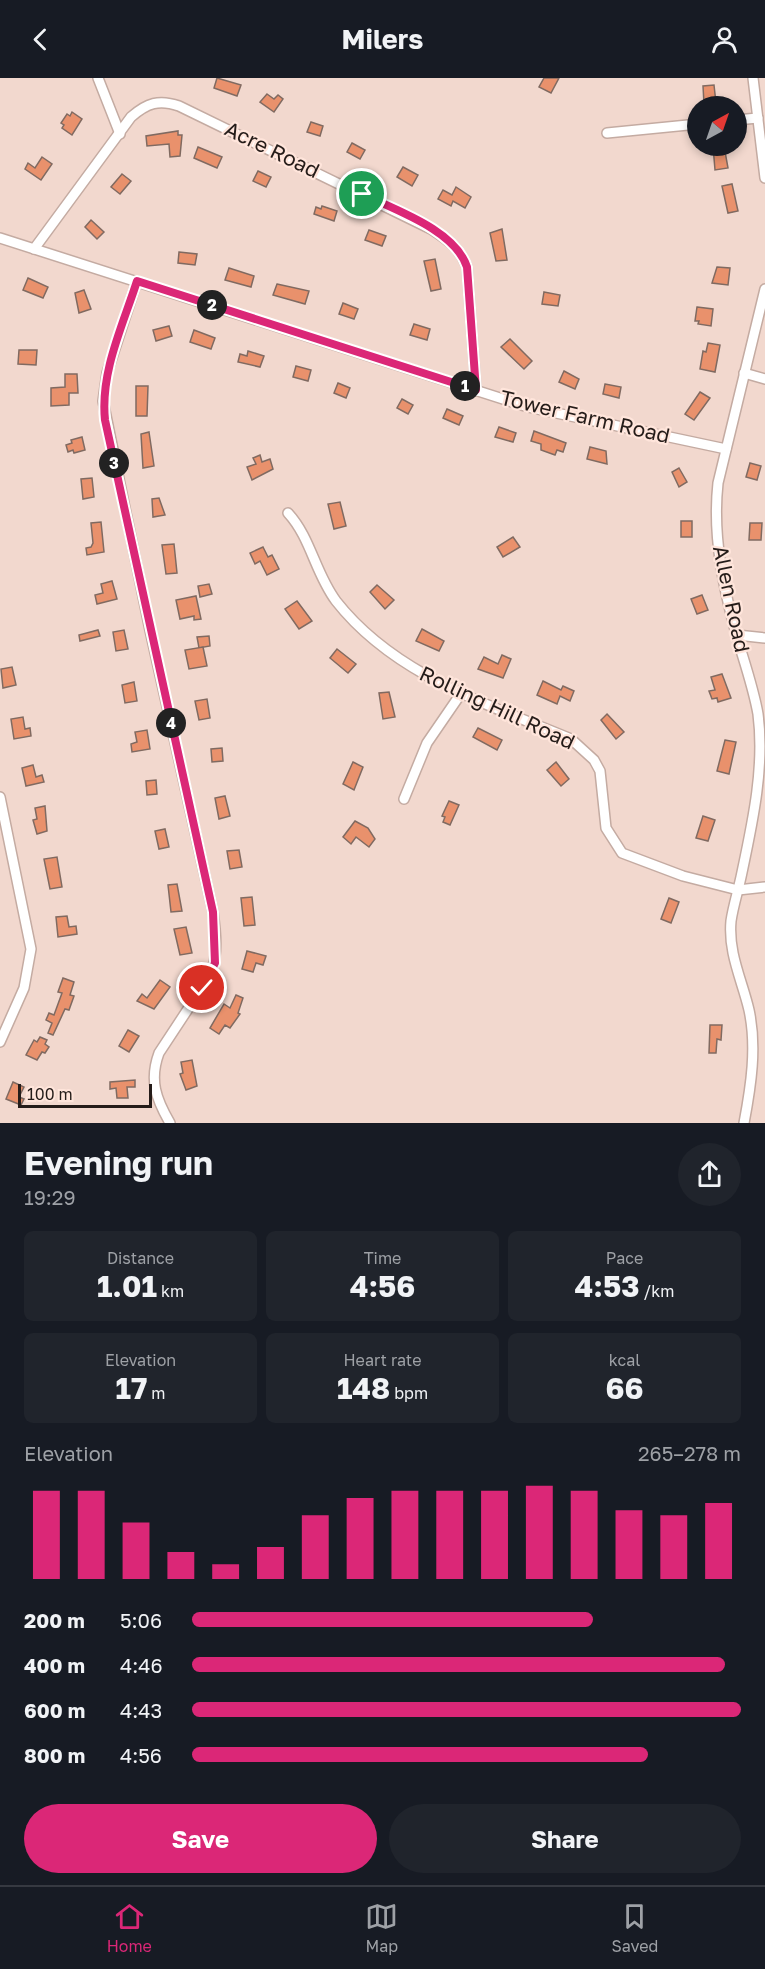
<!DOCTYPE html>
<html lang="en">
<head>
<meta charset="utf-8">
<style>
	:root { --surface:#171b24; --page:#20242c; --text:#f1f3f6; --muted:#9ea1a6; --line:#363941; --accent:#db2777 }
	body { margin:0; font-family:"Golos Text",sans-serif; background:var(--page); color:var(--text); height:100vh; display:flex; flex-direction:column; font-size:22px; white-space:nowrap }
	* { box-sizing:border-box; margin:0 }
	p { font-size:20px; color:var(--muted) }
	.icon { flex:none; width:33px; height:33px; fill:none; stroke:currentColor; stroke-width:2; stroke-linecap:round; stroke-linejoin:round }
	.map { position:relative; height:1045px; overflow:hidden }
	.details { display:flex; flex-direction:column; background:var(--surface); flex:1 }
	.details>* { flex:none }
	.needle { width:39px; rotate:40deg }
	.buttons { position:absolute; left:687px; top:18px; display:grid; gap:12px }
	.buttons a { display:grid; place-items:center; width:60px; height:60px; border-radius:50%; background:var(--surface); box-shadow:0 3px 9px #0003; font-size:30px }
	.scale { position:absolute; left:18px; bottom:15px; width:134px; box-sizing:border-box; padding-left:6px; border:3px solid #251c19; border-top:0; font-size:16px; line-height:21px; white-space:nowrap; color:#251c19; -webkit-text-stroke:4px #ffe5db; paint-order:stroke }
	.pin { position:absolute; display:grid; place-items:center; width:51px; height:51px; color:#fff; margin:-26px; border:3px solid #fff; border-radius:50%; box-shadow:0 2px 6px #0007 }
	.km { position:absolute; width:30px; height:30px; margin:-15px; border-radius:50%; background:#222; color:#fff; font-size:16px; line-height:30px; text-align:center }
	.round { display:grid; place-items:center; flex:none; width:63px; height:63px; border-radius:32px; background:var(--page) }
	.head { display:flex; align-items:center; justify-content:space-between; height:102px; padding:0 24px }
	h1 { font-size:33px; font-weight:700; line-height:45px }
	.figures { display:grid; grid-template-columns:repeat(3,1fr); gap:9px; height:102px; padding:6px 24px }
	.figures div { display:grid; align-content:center; border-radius:9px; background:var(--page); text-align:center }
	.figures b { font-size:30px; font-weight:700 }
	.figures small { font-size:16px; font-weight:400 }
	.figures p { font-size:16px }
	.chart { height:168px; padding:12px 24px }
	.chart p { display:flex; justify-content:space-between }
	.chart svg { width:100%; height:108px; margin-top:6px; stroke:var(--accent); stroke-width:6 }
	.action { display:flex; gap:12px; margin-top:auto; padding:12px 24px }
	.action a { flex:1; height:69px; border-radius:36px; background:var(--accent); color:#fff; font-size:24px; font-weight:700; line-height:69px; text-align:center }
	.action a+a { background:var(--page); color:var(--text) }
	ul { padding:0 24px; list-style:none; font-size:20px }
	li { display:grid; grid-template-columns:96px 72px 1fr; align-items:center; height:45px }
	li i { height:15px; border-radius:8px; background:var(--accent) }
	header { display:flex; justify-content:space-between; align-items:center; height:78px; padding:0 24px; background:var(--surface); font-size:27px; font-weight:700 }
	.tab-bar { display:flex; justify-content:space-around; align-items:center; height:84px; border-top:2px solid var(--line); background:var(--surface); font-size:16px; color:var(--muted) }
	.tab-bar a { display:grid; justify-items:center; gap:3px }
	.tab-bar .selected { color:var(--accent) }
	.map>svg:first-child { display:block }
	.building { fill:#e9916c; stroke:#806a61; stroke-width:1.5 }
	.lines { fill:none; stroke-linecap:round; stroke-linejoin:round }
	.minor-casing { stroke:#c4aba2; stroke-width:12 }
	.minor { stroke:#fff; stroke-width:9 }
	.route-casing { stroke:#fff; stroke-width:12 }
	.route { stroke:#db2777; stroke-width:8 }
	.labels { text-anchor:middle; stroke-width:4.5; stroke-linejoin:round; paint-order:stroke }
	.street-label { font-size:21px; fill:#251c19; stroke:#ffe5db }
</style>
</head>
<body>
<header><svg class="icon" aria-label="back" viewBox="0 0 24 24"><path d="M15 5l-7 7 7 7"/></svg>Milers<svg class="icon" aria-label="person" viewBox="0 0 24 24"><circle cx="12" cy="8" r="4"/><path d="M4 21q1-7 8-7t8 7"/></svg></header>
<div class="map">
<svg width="765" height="1045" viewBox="0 0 765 1045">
	<rect width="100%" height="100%" fill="#f2d8ce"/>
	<g class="building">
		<polygon points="217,0 241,7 237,18 214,10"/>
		<polygon points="544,0 559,0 551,15 539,9"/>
		<polygon points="714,7 716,25 704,26 703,8"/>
		<polygon points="267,16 274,21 278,17 283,21 274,34 260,24"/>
		<polygon points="72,34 82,41 72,57 62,50 64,47 61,45 67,36 70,38"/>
		<polygon points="311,44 323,48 320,58 307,54"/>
		<polygon points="178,53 178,57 182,57 180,78 170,79 169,66 147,68 146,58"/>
		<polygon points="352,65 365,72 360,81 347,74"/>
		<polygon points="713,68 724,68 728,90 715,92"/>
		<polygon points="198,69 222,79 217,90 194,80"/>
		<polygon points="42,79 52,86 41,102 25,91 28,85 35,90"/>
		<polygon points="403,89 418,97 412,108 397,99"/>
		<polygon points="258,93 271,99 266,109 253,103"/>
		<polygon points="122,96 131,103 120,116 111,109"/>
		<polygon points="732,106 738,133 728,135 722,108"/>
		<polygon points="456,109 471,119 465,130 453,123 451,128 438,121 443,112 452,117"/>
		<polygon points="322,128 337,133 334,143 314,136 316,129 321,131"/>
		<polygon points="91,142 104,154 97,161 85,149"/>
		<polygon points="502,151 507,182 496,183 490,155"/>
		<polygon points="369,152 386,158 382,168 365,162"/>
		<polygon points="179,174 197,176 195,187 178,185"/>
		<polygon points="435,181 441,211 431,213 424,183"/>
		<polygon points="717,189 730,190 728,207 712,205"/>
		<polygon points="229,190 254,198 251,209 225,202"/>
		<polygon points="28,200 48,209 43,220 23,212"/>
		<polygon points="277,206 309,213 305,226 273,217"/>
		<polygon points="84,212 91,231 79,235 75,215"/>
		<polygon points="544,214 560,217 558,228 542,226"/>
		<polygon points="343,225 358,231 354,241 339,236"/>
		<polygon points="697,229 713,231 711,248 698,246 699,243 695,243"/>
		<polygon points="414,246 430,251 427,262 410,257"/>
		<polygon points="169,248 172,258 156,263 153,252"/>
		<polygon points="194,252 215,260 211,271 190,264"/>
		<polygon points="510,261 532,283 524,291 501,269"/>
		<polygon points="708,265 720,267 715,294 700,291 703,273 706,274"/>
		<polygon points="19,272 37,272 36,287 18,286"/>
		<polygon points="248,273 264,278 260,289 238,284 240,276 247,278"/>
		<polygon points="296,288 311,292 308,303 293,299"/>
		<polygon points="564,293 579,301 575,311 559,304"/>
		<polygon points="65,296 77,296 78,315 69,315 69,327 51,328 51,310 65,309"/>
		<polygon points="338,305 350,310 346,320 334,315"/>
		<polygon points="605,306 621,309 619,320 603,316"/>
		<polygon points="136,308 148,308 147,338 136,338"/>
		<polygon points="700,314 710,320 694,342 685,336"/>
		<polygon points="402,321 413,327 408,336 397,330"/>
		<polygon points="447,331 463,338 459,347 443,340"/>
		<polygon points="499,349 516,355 513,364 495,359"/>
		<polygon points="534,353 566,365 563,374 557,372 555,377 541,372 541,366 531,363"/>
		<polygon points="149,354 154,388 143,390 141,356"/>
		<polygon points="82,359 85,372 74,375 73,372 68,374 66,367 72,365 71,362"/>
		<polygon points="590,369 606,373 607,386 587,381"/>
		<polygon points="260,377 262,384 270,381 273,391 252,402 247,389 256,386 253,380"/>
		<polygon points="750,385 761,388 757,402 746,399"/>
		<polygon points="679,390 687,404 679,409 672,394"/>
		<polygon points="92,400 94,419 83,421 81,401"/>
		<polygon points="159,420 165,437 153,439 152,421"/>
		<polygon points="340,424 346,448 334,451 328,426"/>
		<rect x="681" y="443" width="11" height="16"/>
		<polygon points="101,444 104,474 87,477 86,470 91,469 93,465 91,445"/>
		<polygon points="750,445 762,445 761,462 749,462"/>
		<polygon points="513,459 520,469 503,479 497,469"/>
		<polygon points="174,466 177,495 166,496 162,467"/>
		<polygon points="263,469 268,479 272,477 279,491 267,497 260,483 255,486 250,475"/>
		<polygon points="112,503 117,521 97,526 95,517 103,515 101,506"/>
		<polygon points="209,506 212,516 200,519 198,508"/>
		<polygon points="377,507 394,522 385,531 370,514"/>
		<polygon points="702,517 708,532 697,536 691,521"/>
		<polygon points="196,518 201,541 194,542 194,538 180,541 176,522"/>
		<polygon points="297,523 312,543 299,551 285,531"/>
		<polygon points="422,551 444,563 439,573 416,563"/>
		<polygon points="98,552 100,558 80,563 79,557"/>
		<polygon points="124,552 128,571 116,573 113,554"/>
		<polygon points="209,558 210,568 199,570 197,559"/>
		<polygon points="203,569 207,588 189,591 185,572"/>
		<polygon points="337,571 356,586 348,595 330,580"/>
		<polygon points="502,577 511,581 503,600 478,591 484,579 498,586"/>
		<polygon points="12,589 16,607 3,610 1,591"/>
		<polygon points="722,596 731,620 718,624 717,620 712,621 709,613 715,612 711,599"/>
		<polygon points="543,603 561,612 563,608 574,613 570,623 560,618 557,626 537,617"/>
		<polygon points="134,604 137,623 125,625 122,607"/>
		<polygon points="389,614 395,639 383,641 379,615"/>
		<polygon points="207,621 210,640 199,642 195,623"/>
		<polygon points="607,636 624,654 616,661 601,642"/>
		<polygon points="23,639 25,651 30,650 31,658 14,661 11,641"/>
		<polygon points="478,650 502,662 497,672 473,659"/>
		<polygon points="147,652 150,671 132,674 131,666 137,664 135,654"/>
		<polygon points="725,662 736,664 729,696 717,693"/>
		<polygon points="222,670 223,683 212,684 211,671"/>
		<polygon points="353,684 363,689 354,712 343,706"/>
		<polygon points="556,684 569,701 561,708 547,692"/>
		<polygon points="33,687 36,699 42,697 44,704 26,708 22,690"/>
		<polygon points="156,702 157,716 147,717 146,703"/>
		<polygon points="225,718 230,738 219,741 215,720"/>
		<polygon points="449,723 459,727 450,747 443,744 445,739 442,738"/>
		<polygon points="45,728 47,753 37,756 33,742 37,741 35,730"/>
		<polygon points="703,738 715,742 708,763 696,760"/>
		<polygon points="355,743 368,750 375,761 369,769 356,759 351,766 343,759"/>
		<polygon points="165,751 169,769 159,771 155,753"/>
		<polygon points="239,772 242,789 230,791 227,773"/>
		<polygon points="57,779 62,809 50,811 44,781"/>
		<polygon points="177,806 182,833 171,834 168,807"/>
		<polygon points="252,819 255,847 244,848 241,820"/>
		<polygon points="669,820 679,824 671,845 661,841"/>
		<polygon points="67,838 69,849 76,848 77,856 58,859 56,839"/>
		<polygon points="186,849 192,875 180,877 174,851"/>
		<polygon points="247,873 266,878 263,887 256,885 253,894 242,891"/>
		<polygon points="63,900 74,904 70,917 74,918 69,932 65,931 53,957 48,955 52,945 46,942 49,935 54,937 62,915 58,914"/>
		<polygon points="160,902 170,909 154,931 137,923 142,916 147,920"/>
		<polygon points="236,917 243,920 238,935 240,936 230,950 225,947 219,956 210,950 224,926 230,930"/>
		<polygon points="710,947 722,947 721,962 717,961 716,975 709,975"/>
		<polygon points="128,952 139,958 129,974 119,968"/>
		<polygon points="40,959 47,962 45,966 49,969 45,975 42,974 37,982 26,977 34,962 37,964"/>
		<polygon points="192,982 197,1008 186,1012 180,996 183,995 181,984"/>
		<polygon points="135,1002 135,1009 127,1009 128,1020 117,1020 116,1010 110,1011 110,1004"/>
		<polygon points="13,1004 24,1009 19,1019 24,1021 21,1027 6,1021"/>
	</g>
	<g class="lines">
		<g class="minor-casing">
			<g id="minor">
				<polyline points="98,0 120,56"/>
				<polyline points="753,0 765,100"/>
				<polyline points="736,42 758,40"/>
				<polyline points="607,55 698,46"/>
				<polyline points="0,160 528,329 726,371"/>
				<path d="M34 171 131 39C147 25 159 21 179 28L431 151C448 162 460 170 467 189L476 312"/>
				<path d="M137 203 107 295 103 323 150 552 213 834C216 855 218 876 211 896L159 975C149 1002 156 1021 170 1045"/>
				<polyline points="744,295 765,301"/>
				<path d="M288 435C311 460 315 495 336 523 394 597 487 626 571 661L594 682 600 693 606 750 622 775 683 798 738 812 765 809"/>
				<polyline points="737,557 765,560"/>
				<polyline points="0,719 31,871 24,910 0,964"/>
				<polyline points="404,721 427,665 462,614"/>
				<path d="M744 1045C751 1008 757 969 749 932 742 902 728 875 731 843 733 829 738 813 741 799 752 747 765 690 758 636 754 613 746 589 739 566 724 513 712 460 718 405L765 211"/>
			</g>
		</g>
		<use href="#minor" class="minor"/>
	</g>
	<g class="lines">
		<g class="route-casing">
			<path id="route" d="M202 910 215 885 213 834 105 342C100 294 123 247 137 203L476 312 467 189C455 152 395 132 362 116"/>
		</g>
		<use href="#route" class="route"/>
	</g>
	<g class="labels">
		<g class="street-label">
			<text transform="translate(272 72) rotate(26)" y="7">Acre Road</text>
			<text transform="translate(585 339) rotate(13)" y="7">Tower Farm Road</text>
			<text transform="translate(731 521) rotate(78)" y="7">Allen Road</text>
			<text transform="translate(497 630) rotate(25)" y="7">Rolling Hill Road</text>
		</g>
	</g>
</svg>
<div class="buttons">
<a><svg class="needle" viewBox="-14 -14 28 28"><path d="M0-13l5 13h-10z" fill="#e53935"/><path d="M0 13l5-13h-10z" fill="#9ea1a6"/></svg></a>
</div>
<div class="scale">100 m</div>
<div class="pin" style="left:362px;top:116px;background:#1e9e55"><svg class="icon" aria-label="arrive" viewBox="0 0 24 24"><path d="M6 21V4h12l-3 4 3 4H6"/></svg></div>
<div class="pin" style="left:202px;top:910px;background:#d93025"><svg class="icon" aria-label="check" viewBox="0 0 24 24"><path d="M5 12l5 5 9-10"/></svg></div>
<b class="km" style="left:465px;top:308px">1</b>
<b class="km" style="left:212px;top:227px">2</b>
<b class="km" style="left:114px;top:385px">3</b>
<b class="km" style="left:171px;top:645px">4</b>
</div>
<section class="details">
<div class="head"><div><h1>Evening run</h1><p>19:29</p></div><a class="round"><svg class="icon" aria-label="share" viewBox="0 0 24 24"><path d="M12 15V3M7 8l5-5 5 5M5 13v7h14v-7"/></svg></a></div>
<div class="figures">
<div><p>Distance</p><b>1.01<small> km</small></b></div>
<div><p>Time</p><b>4:56</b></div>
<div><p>Pace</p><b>4:53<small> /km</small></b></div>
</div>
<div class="figures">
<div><p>Elevation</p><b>17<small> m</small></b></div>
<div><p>Heart rate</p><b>148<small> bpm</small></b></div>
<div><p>kcal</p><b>66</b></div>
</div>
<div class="chart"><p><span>Elevation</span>265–278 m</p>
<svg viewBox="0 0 160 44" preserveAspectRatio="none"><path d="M5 44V8M15 44V8M25 44V21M35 44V33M45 44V38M55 44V31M65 44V18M75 44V11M85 44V8M95 44V8M105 44V8M115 44V6M125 44V8M135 44V16M145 44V18M155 44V13"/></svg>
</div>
<ul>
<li><b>200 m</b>5:06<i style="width:73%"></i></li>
<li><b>400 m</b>4:46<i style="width:97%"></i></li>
<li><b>600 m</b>4:43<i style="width:100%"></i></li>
<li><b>800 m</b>4:56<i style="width:83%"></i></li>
</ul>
<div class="action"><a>Save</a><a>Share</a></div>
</section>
<nav class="tab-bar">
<a class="selected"><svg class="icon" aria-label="home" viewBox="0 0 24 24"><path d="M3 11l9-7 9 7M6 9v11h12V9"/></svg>Home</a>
<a><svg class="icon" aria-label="map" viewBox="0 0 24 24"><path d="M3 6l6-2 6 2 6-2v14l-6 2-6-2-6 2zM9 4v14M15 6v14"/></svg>Map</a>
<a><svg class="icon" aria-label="saved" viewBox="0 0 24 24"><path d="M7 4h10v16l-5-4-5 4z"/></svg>Saved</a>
</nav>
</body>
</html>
